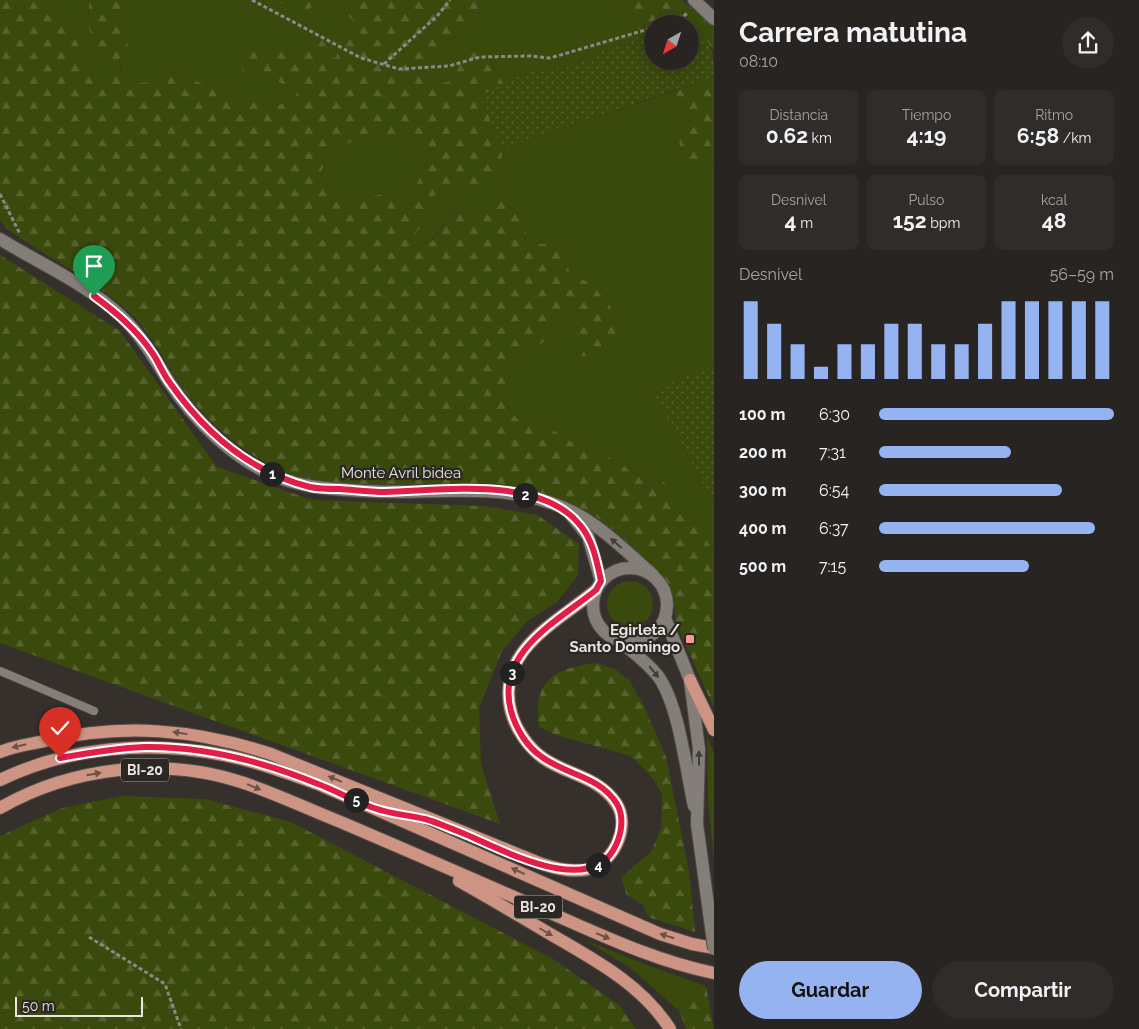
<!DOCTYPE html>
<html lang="es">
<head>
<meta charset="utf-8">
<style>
	:root { --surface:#282421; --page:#302c2a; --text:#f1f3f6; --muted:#a5a4a5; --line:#44413f; --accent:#95b2f1 }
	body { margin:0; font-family:Raleway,sans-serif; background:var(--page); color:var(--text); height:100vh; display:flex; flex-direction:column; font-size:19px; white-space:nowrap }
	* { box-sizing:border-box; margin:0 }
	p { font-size:16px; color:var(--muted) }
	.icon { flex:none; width:28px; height:28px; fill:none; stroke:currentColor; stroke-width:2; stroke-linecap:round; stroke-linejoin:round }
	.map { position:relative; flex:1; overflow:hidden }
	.sheet { display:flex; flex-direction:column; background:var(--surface); width:425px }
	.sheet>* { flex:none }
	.needle { width:32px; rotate:219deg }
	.fabs { position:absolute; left:644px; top:15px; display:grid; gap:10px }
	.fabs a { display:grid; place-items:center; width:55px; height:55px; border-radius:50%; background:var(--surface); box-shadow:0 2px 12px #0003,0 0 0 1px var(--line); font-size:25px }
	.scale { position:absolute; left:15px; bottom:12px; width:128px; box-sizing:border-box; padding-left:5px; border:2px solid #e8e5e2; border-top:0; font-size:14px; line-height:18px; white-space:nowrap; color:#e8e5e2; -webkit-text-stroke:4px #2b2723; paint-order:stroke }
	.pin { position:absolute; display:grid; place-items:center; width:42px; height:42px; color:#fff; margin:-51px -21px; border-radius:50% 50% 50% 0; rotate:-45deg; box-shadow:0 0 5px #0007 }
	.pin .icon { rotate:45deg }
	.km { position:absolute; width:25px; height:25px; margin:-12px; border-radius:50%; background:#222; color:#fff; font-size:14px; line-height:25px; text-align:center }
	.round { display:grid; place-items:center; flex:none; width:52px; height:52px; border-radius:26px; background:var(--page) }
	.head { display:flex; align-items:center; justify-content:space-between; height:85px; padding:0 25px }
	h1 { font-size:28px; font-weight:700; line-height:38px }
	.figures { display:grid; grid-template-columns:repeat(3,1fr); gap:8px; height:85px; padding:5px 25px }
	.figures div { display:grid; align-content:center; border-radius:8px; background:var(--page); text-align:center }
	.figures b { font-size:21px; font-weight:700 }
	.figures small { font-size:14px; font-weight:400 }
	.figures p { font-size:14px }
	.chart { height:140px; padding:10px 25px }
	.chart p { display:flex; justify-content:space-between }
	.chart svg { width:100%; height:90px; margin-top:5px; stroke:var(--accent); stroke-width:6 }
	.button { display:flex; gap:10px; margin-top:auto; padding:10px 25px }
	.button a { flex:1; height:58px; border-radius:30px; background:var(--accent); color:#111; font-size:20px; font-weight:700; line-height:58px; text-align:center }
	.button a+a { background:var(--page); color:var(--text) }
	ul { padding:0 25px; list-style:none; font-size:16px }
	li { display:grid; grid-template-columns:80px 60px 1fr; align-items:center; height:38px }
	li i { height:12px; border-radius:6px; background:var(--accent) }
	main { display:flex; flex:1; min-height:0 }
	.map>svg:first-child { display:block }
	.green { fill:#3a490c }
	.forest { fill:url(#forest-firs) }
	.garden { fill:url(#garden-dots) }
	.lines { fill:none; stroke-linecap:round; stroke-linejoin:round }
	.service-casing { stroke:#524d4a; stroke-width:9 }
	.minor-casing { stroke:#524d4a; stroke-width:14 }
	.tertiary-casing { stroke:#524d4a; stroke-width:14 }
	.primary-casing { stroke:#524d4a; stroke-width:14 }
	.path { stroke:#8d8885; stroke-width:3; stroke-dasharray:4 2.5; stroke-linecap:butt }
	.service { stroke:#847e79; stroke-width:8 }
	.minor { stroke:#847e79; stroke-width:12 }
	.tertiary { stroke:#847e79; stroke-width:12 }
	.primary { stroke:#cd9483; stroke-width:12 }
	.tertiary-bridge-casing { stroke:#524d4a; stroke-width:14; stroke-linecap:butt }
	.tertiary-bridge { stroke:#847e79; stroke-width:12 }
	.oneway { fill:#413d38 }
	.oneway2 { fill:#6c5349 }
	.route-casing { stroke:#fff; stroke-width:10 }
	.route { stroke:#e11d48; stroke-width:6 }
	.poi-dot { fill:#f49e8a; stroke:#2b2723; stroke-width:2 }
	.labels { text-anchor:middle; stroke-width:4.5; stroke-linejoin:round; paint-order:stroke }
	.shield { fill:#2b2723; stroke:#afaca9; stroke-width:1 }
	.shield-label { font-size:14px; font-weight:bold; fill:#e8e5e2 }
	.street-label { font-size:15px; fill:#e8e5e2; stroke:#2b2723 }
	.poi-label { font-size:15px; font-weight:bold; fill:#e8e5e2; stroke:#2b2723; text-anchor:end }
</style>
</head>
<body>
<main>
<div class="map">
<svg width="714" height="1029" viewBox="0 0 714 1029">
	<defs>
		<pattern id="forest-firs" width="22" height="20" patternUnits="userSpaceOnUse" patternTransform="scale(1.25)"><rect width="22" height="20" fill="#3a490c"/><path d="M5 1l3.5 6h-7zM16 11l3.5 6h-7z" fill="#56632f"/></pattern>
		<pattern id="garden-dots" width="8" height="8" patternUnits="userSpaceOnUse" patternTransform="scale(1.25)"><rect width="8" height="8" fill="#3a490c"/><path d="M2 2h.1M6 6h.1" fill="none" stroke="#56632f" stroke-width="1.8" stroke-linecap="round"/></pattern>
	</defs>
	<rect width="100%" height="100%" fill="#36302c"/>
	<g class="green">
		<polygon points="56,0 89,0 88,26 94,43 108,61 108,79 101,86 92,77 94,64 80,55 75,33 62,19"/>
		<path d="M119 0H276L286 6 317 2 328 4 330 0H343L339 9 353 20 348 39 334 60 318 33 297 50 254 48 243 73 272 79 298 91 293 101 270 106 229 96 183 75 165 71 155 82 133 83 122 76C117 51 123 26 119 0Z"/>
		<path d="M479 0H611L616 7 631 6 635 28 652 32 607 49 572 66 532 70 504 85 488 57 453 80 432 88 428 60C446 45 459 30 478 18Z"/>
		<polygon points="675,91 689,120 679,139 699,164 714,161 714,365 653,391 714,504 714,554 663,481 644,480 617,461 572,442 551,429 521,423 503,402 512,362 550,338 552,320 563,307 575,316 573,333 591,284 570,273 563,254 545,244 525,243 527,224 497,202 479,211 458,206 431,241 408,248 417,231 432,216 421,200 407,205 385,193 355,201 337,198 320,180 326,152 364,137 405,140 428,154 425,168 414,189 431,197 464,184 499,176 503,149"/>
		<circle cx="630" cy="604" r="23"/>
		<polygon points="707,735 714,753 714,860 708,802"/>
		<polygon points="585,940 647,965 706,986 692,991 679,1011 632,969"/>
	</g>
	<g class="forest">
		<path d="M0 0H56L62 19 75 33 80 55 94 64 92 77 101 86 108 79V61L94 43 88 26 89 0H119L128 45 119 60 122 76 133 83 154 82 165 71 183 75 229 96 270 106 293 101 298 91 272 79 243 73 240 56 254 48 297 50 318 33 334 59 348 39 353 20 339 9 343 0H479L478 18C459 30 446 45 428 60L432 87 453 80 466 50 488 57 504 85 480 96 503 149 499 176 481 189 464 184 431 197 414 189 425 168 428 154 405 140 364 137 326 152 320 180 337 198 355 201 385 193 407 205 421 200 432 205V216L417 231 409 248 432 241 458 206 479 211 497 201 519 203 527 224 525 243 545 244 563 254 570 273 591 284 610 306 618 326 614 343 597 358 582 356 573 333 575 316 563 307 552 320 550 338 512 362 503 402 521 423 551 429 572 442 617 461 644 480 663 481 691 510 714 554V708L675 621C677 585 660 571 635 549 621 537 608 524 593 515 524 474 448 487 372 484 348 484 321 485 298 477 255 464 206 423 181 386 163 360 152 333 128 311 95 281 45 256 7 229L0 220Z"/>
		<polygon points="276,0 330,0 328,4 317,2 306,12 286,6"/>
		<polygon points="611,0 682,0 714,27 714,51 697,29 682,21 675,24 652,24 652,32 635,28 631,6 616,7"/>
		<polygon points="714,77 714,161 699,164 683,162 679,139 689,120 675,91"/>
		<polygon points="0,255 120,331 217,467 312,500 484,506 537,515 579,544 578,575 557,602 526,622 501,653 479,708 481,764 500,824 0,643"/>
		<path d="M596 663 615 669 629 680 643 704 666 757 689 871 695 932 648 917 643 905 626 894 621 877 651 852 661 828 662 794 651 776 631 756 556 735 539 727C532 681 554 668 596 663Z"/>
		<polygon points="122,796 205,799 291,822 553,959 619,1005 636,1029 0,1029 0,836 62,808"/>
		<polygon points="706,986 714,1029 686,1029 679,1011 692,991"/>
	</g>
	<g class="garden">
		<path d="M690 26C713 38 714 54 714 77L503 149 480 96 532 70 572 66 607 49 652 32V61H690Z"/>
		<polygon points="714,365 714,504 652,390"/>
	</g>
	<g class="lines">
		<g class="service-casing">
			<polyline id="service" points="0,671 94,711"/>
		</g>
		<g class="minor-casing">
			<polyline id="minor" points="694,0 714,19"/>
		</g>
		<g class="tertiary-casing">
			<g id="tertiary">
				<path d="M0 239C37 262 90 286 121 316 142 336 154 358 169 382 194 420 233 459 275 476 303 488 333 489 363 491 441 496 516 476 587 520 611 535 631 556 653 575"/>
				<polyline points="571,515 588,536 601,581"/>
				<circle cx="630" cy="605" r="37"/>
				<polyline points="665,618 690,680 699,749 697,824"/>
				<path d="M618 639C631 651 647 662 658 676 679 705 686 770 694 806"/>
			</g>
		</g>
		<g class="primary-casing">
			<g id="primary">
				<polyline points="690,680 714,730"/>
				<path d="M0 752C14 746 30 744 45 741 123 723 195 729 271 754L542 864C557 869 574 873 590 869 615 861 631 825 616 803 598 776 567 775 543 758 529 748 517 731 512 715 493 652 556 623 596 590"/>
				<path d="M0 780C68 747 149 740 223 755 255 761 287 773 318 784L660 934 692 944 714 948"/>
				<path d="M0 808C71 767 165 756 244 783 277 794 310 810 343 823 406 850 469 877 532 905 591 930 650 960 714 973"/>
				<path d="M459 881C488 897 516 914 545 931 591 958 641 983 670 1029"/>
			</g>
		</g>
		<g class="path">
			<polyline points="252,0 361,58 399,69 449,66 480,57 530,56 550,58 652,28"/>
			<polyline points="666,24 683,17 688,12"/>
			<polyline points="384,64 438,15 450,0"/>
			<polyline points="0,194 20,234"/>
			<polyline points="89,937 165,984 181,1029"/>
		</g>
		<use href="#service" class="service"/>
		<use href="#minor" class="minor"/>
		<use href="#tertiary" class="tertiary"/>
		<use href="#primary" class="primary"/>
		<g class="tertiary-bridge-casing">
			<polyline id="tertiary-bridge" points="697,824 714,949"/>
		</g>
		<use href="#tertiary-bridge" class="tertiary-bridge"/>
	</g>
	<defs><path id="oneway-solid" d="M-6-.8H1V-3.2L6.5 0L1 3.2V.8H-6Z" transform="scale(1.25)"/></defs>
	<g class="oneway">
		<use href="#oneway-solid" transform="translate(616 543) rotate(-139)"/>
		<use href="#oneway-solid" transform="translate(654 672) rotate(50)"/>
		<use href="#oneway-solid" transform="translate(699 758) rotate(-91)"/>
	</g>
	<g class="oneway2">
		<use href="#oneway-solid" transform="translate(180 733) rotate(-171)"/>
		<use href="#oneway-solid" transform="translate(19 746) rotate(167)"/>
		<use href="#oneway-solid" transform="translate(94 774) rotate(-10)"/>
		<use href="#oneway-solid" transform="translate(335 779) rotate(-158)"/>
		<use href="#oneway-solid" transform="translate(254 787) rotate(22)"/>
		<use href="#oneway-solid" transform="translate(518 871) rotate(-156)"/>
		<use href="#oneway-solid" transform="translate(546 932) rotate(30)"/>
		<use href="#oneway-solid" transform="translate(603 936) rotate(23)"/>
		<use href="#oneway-solid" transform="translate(667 936) rotate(-162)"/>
	</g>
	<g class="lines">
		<g class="route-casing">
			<path id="route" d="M60 758C88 753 116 748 144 747 203 746 264 762 318 784 337 791 355 802 374 808 390 814 408 815 425 819 437 822 448 828 460 832 498 847 591 901 616 845 622 832 624 816 617 804 600 776 566 775 542 757 527 747 516 729 511 711 495 652 558 621 596 590L601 581C597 562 593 540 580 525 540 475 442 491 385 492 370 492 355 490 340 489 330 489 319 489 310 487 250 472 205 433 170 383 163 374 159 363 153 354 137 330 117 313 94 296"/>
		</g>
		<use href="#route" class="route"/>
	</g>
	<rect class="poi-dot" x="685" y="634" width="10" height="10" rx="2.5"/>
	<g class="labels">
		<g class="shield">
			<rect x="121" y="758.5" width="48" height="23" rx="4"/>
			<rect x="514" y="895.5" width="48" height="23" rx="4"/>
		</g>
		<g class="shield-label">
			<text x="145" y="775">BI-20</text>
			<text x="538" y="912">BI-20</text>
		</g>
		<g class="street-label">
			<text x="401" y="478">Monte Avril bidea</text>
		</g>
		<g class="poi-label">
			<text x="680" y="635">Egirleta /<tspan x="680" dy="17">Santo Domingo</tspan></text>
		</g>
	</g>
</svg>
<div class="fabs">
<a><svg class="needle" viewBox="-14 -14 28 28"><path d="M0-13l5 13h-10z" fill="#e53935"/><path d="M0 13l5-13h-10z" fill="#a5a4a5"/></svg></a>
</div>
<div class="scale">50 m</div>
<div class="pin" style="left:94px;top:296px;background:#1e9e55"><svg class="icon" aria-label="arrive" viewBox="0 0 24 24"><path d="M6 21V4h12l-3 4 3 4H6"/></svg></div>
<div class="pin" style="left:60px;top:758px;background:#d93025"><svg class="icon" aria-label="check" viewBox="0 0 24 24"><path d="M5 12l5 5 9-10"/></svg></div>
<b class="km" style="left:272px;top:474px">1</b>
<b class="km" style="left:525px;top:495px">2</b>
<b class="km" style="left:512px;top:673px">3</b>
<b class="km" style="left:598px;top:865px">4</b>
<b class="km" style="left:356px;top:800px">5</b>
</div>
<section class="sheet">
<div class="head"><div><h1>Carrera matutina</h1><p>08:10</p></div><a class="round"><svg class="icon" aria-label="share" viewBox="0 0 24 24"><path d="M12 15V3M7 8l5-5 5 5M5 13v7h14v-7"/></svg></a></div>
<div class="figures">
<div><p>Distancia</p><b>0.62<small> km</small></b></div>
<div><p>Tiempo</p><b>4:19</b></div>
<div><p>Ritmo</p><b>6:58<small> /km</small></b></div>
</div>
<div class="figures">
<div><p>Desnivel</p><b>4<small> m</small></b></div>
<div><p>Pulso</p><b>152<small> bpm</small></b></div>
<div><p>kcal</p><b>48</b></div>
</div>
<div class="chart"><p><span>Desnivel</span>56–59 m</p>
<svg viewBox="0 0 160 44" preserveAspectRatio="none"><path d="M5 44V6M15 44V17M25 44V27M35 44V38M45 44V27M55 44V27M65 44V17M75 44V17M85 44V27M95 44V27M105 44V17M115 44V6M125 44V6M135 44V6M145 44V6M155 44V6"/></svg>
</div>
<ul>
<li><b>100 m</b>6:30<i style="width:100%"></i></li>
<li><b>200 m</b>7:31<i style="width:56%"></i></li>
<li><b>300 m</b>6:54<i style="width:78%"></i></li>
<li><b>400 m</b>6:37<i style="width:92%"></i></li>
<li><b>500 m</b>7:15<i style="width:64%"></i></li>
</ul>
<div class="button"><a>Guardar</a><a>Compartir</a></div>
</section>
</main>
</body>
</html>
